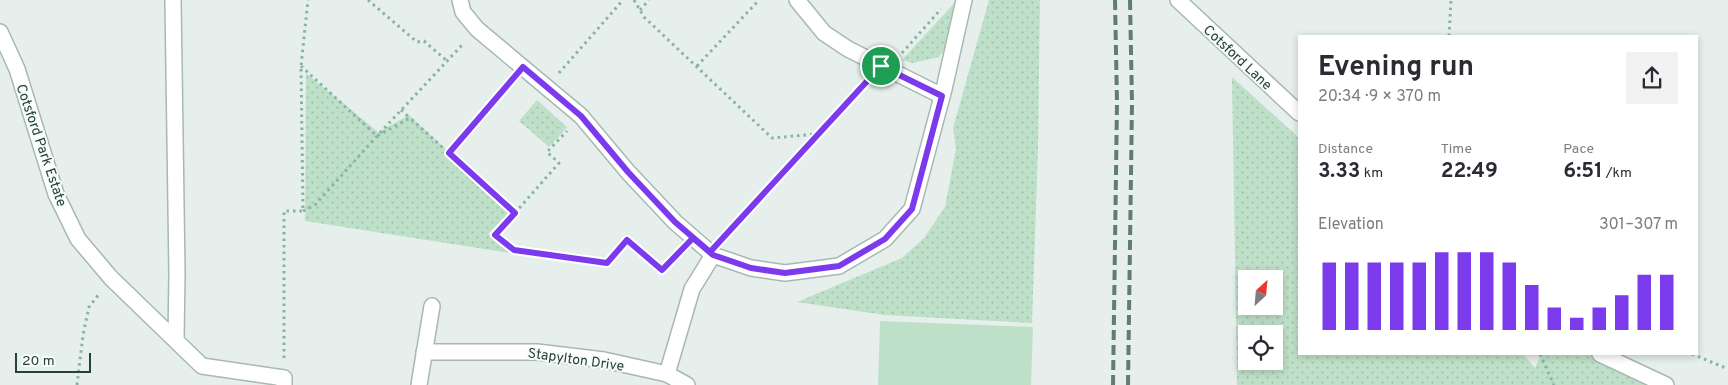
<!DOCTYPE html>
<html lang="en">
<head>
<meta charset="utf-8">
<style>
	:root { --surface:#fff; --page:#f2f2f3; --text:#2b2b33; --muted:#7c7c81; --accent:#7c3aed }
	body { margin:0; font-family:Overpass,sans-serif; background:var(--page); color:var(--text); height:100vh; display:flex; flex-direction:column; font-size:19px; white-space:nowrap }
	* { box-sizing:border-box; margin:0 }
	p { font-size:16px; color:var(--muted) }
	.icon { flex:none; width:28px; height:28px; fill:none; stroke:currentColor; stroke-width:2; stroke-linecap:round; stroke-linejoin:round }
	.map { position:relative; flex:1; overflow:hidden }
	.side { position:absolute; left:1298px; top:35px; width:400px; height:320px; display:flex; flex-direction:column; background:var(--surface); border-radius:0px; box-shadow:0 2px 8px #0003 }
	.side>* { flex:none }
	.needle { width:32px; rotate:26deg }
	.buttons { position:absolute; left:1238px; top:270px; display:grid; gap:10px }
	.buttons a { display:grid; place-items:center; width:45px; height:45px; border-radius:0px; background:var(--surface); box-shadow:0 2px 8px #0003; font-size:25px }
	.scale { position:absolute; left:15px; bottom:12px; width:76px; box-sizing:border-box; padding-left:5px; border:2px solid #24423a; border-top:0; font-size:14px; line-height:18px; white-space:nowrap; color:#24423a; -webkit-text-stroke:4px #f7fbf9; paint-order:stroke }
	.pin { position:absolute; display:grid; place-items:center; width:42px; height:42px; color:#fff; margin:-21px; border:2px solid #fff; border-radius:50%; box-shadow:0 1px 5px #0007 }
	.round { display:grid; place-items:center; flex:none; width:52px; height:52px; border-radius:0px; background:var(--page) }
	.overview { display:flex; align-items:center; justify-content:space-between; height:85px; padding:0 20px }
	h1 { font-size:28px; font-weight:700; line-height:38px }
	.metrics { display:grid; grid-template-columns:repeat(3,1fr); gap:8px; height:85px; padding:5px 20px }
	.metrics div { display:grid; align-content:center }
	.metrics b { font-size:21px; font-weight:700 }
	.metrics small { font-size:14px; font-weight:400 }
	.metrics p { font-size:14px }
	.chart { height:140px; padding:10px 20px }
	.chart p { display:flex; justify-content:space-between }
	.chart svg { width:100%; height:90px; margin-top:5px; stroke:var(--accent); stroke-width:6 }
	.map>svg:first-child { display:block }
	.green { fill:url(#green-dots); fill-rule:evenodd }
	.pitch { fill:#bfe0c8 }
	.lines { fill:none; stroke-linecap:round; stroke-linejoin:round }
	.minor-casing { stroke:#a8b8b2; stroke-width:18 }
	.path { stroke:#86b3a5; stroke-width:3; stroke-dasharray:2.5 4; stroke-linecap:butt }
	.minor { stroke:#fff; stroke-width:15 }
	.rail { stroke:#5f7d75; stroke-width:4; stroke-dasharray:10 5; stroke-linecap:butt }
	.route-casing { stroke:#fff; stroke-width:10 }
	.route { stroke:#7c3aed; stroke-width:6 }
	.labels { text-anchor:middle; stroke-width:4; stroke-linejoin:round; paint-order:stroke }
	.street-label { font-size:14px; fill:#24423a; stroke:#f7fbf9 }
</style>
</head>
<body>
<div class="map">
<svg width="1728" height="385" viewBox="0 0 1728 385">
	<defs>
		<pattern id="green-dots" width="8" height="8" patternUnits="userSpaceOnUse" patternTransform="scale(1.25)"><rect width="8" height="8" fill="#bfe0c8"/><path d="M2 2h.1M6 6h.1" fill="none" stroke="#a4c1ad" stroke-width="1.8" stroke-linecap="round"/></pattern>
	</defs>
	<rect width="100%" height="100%" fill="#e6efeb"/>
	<g class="green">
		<polygon points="957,0 950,41 939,57 912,63 902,60"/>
		<polygon points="989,0 1040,0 1038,148 1032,323 885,315 797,302 902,258 924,238 945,207 956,149 953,128"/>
		<polygon points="306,73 378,132 409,115 512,210 488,234 510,253 305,221"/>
		<path d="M1232 77 1299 138V354H1523L1535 368 1541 354H1600L1666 385H1237ZM1246 279H1274V306H1246ZM1246 334H1274V361H1246Z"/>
		<polygon points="537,100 567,127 549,147 519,121"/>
	</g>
	<polygon class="pitch" points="880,321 1033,327 1031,385 878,385"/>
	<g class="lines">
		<g class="minor-casing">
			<g id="minor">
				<polyline points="173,0 177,274 176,339"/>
				<polyline points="460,0 463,12 477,29 581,116 628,172 675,222 713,255 751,268 785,273 839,266 885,239 912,209 944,89 964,0"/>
				<polyline points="797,0 824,33 848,49 942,96"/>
				<polyline points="1178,0 1299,113"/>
				<polyline points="0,32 17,69 56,194 78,239 111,278 202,366 284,378 284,385"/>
				<polyline points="424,352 537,352 604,360 667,374 687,385"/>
				<polyline points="1600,354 1666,385"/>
				<polyline points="667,374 692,289 713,255"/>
				<polyline points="419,385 432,306"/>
			</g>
		</g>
		<g class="path">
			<polyline points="368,0 417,42 424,41 447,61"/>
			<polyline points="634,0 644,17 772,138 816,134"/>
			<polyline points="640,10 649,0"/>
			<polyline points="1449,36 1451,0"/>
			<polyline points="902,53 941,9"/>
			<polyline points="301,66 377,136 410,118 515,213 495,235 514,251 607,263 627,240 663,270 680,252"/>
			<polyline points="697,66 759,0"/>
			<polyline points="559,73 623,0"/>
			<polyline points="401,110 410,118"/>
			<polyline points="449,153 510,82"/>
			<polyline points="303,211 315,205 377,136 463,44"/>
			<polyline points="515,213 559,163 547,152 567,131"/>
			<polyline points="722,238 867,81"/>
			<polyline points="1540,354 1554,385"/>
			<polyline points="1692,354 1728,369"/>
			<polyline points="284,358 284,211 303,211 301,66 308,0"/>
			<polyline points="77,385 83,335 89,307 99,294"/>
		</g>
		<use href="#minor" class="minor"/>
		<g class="rail">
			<polyline points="1113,385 1117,103 1115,0"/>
			<polyline points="1128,385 1132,103 1130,0"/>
		</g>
	</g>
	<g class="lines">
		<g class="route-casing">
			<polyline id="route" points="881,66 710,252 675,222 628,172 581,116 523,67 449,153 515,213 495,235 514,250 607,263 627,240 662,270 693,238 713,255 751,268 785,273 839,266 885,239 912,209 942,96 881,66"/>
		</g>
		<use href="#route" class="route"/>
	</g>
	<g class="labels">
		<g class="street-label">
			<text transform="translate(1238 57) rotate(43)" y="5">Cotsford Lane</text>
			<text transform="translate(42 145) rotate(71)" y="5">Cotsford Park Estate</text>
			<text transform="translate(576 359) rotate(8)" y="5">Stapylton Drive</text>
		</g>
	</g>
</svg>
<div class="buttons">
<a><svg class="needle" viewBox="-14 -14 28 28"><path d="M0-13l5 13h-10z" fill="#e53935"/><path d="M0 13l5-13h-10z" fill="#7c7c81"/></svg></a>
<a><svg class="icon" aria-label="locate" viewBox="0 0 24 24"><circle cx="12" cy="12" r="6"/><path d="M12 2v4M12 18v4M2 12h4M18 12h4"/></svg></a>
</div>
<div class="scale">20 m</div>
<div class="pin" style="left:881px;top:66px;background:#1e9e55"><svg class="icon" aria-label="arrive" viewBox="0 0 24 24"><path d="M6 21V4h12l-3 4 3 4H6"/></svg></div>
<section class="side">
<div class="overview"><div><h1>Evening run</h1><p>20:34 · 9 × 370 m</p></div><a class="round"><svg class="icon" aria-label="share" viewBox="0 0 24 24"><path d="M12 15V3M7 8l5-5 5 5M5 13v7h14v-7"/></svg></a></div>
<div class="metrics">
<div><p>Distance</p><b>3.33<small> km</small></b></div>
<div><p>Time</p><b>22:49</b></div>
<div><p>Pace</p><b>6:51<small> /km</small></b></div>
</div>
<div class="chart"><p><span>Elevation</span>301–307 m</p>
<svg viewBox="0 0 160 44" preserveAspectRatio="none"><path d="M5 44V11M15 44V11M25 44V11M35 44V11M45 44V11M55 44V6M65 44V6M75 44V6M85 44V11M95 44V22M105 44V33M115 44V38M125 44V33M135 44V27M145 44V17M155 44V17"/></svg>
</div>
</section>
</div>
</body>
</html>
